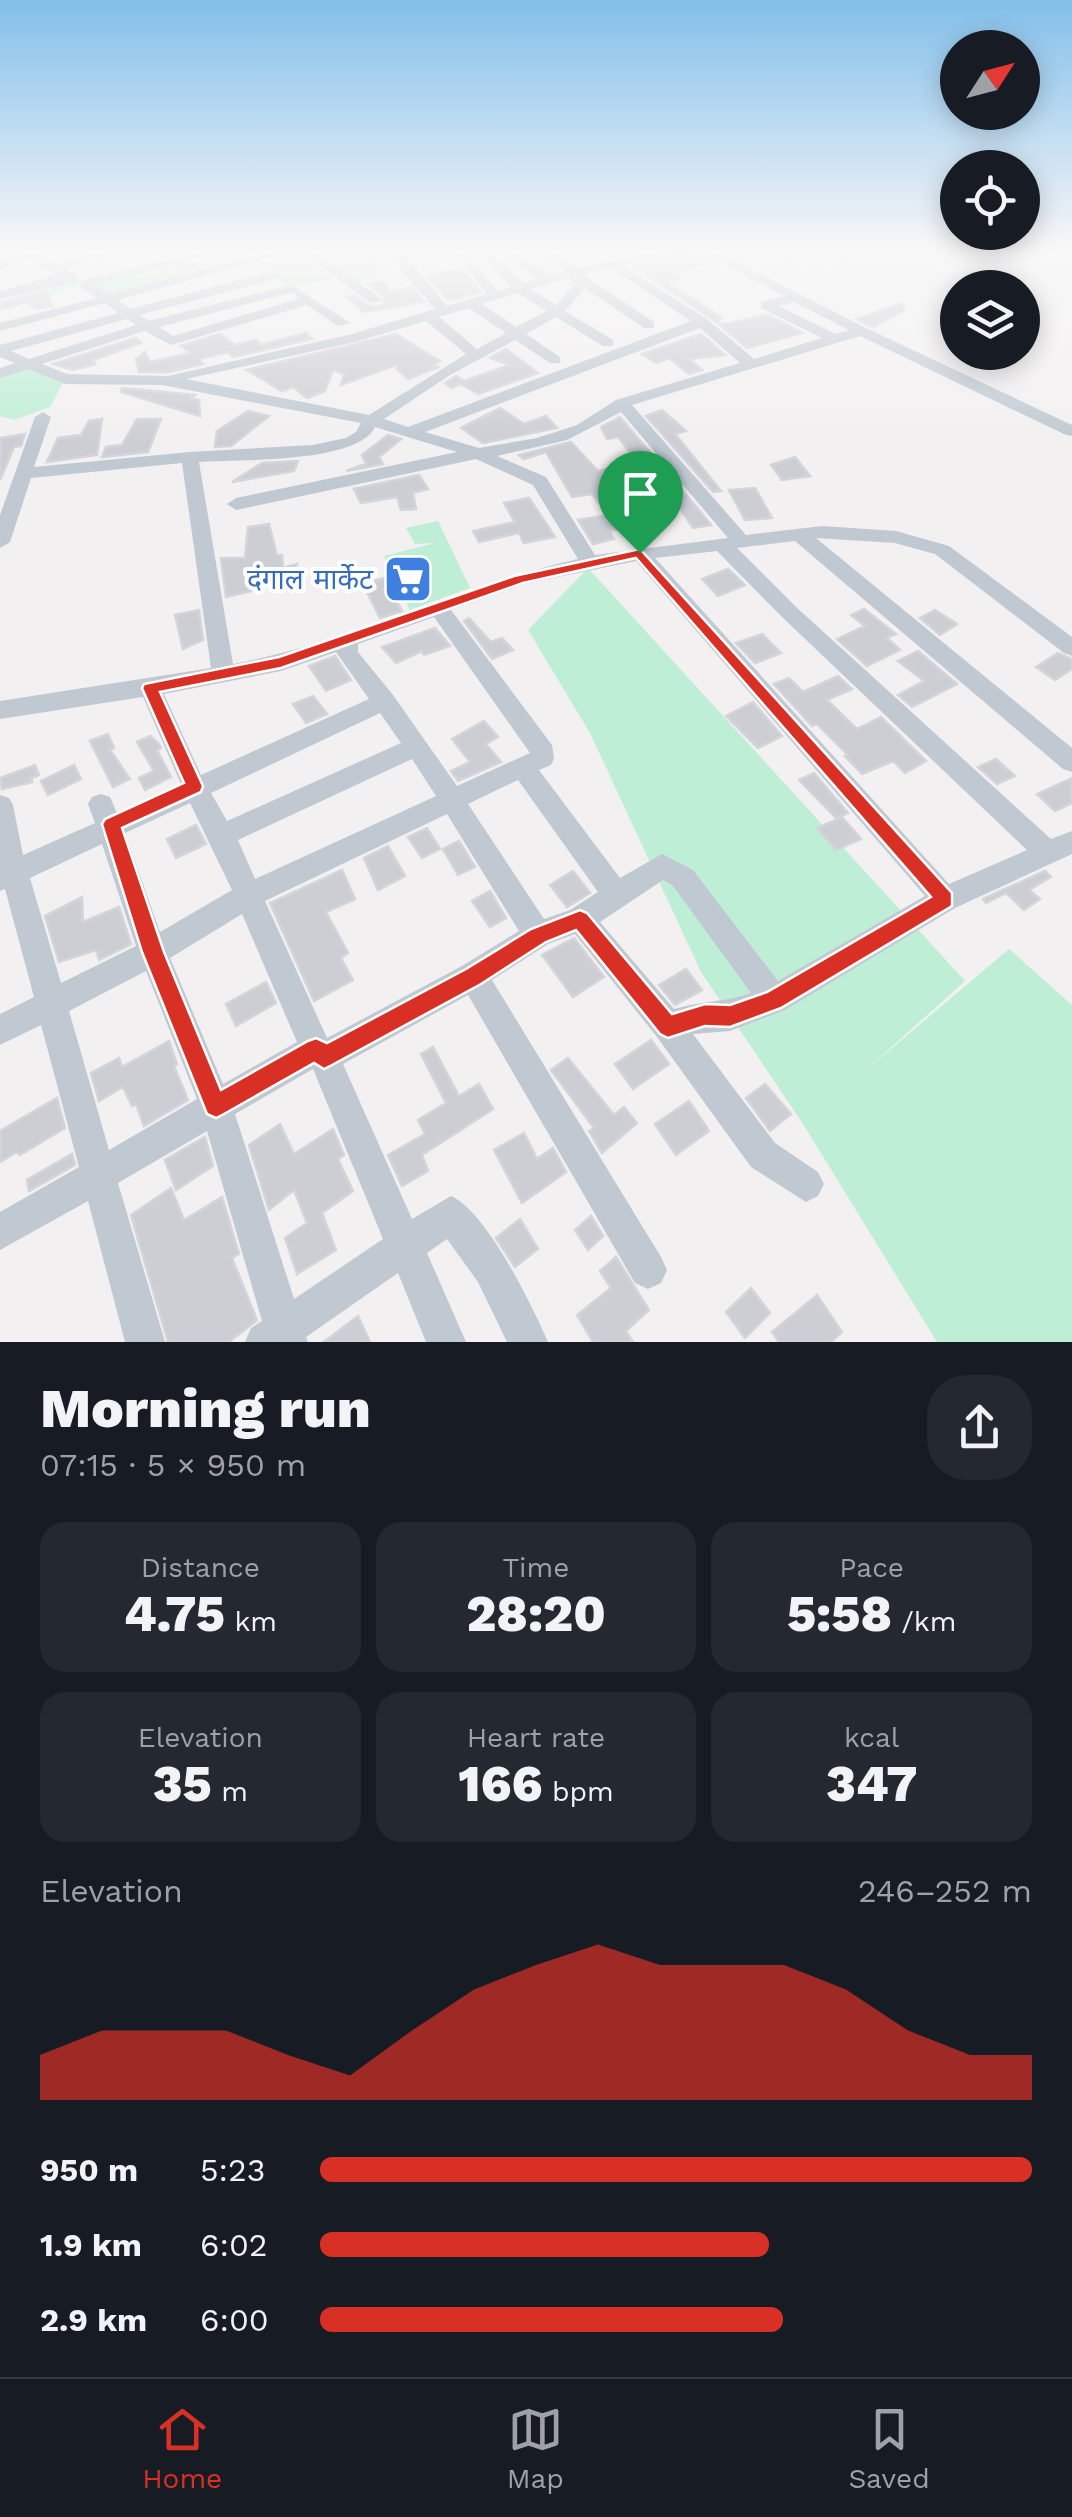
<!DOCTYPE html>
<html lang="en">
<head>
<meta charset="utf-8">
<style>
	:root { --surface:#171b24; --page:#242831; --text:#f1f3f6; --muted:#9ea1a6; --line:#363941; --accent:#d93025 }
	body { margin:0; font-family:"Work Sans","Noto Sans Devanagari",sans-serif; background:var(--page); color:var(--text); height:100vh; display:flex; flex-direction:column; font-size:38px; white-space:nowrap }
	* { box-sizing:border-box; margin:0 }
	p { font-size:32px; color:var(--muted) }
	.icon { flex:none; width:55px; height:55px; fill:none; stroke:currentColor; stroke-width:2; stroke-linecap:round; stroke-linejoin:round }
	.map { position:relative; height:1342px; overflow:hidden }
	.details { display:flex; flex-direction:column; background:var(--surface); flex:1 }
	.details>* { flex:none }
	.needle { width:65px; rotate:54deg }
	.tools { position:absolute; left:940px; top:30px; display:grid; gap:20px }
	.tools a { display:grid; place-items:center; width:100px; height:100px; border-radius:50%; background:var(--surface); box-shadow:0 5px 25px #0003; font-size:50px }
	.pin { position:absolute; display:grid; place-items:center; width:85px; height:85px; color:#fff; margin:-102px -42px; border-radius:50% 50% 50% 0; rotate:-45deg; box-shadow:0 0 10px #0007 }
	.pin .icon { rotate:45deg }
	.round { display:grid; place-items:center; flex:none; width:105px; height:105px; border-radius:40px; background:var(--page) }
	.summary { display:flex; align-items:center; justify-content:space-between; height:170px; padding:0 40px }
	h1 { font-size:55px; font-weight:800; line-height:75px }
	.figures { display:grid; grid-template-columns:repeat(3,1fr); gap:15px; height:170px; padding:10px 40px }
	.figures div { display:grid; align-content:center; border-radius:25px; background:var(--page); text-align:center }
	.figures b { font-size:50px; font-weight:800 }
	.figures small { font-size:28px; font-weight:400 }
	.figures p { font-size:28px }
	.chart { height:280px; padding:20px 40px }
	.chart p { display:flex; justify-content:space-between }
	.chart svg { width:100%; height:180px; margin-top:10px; fill:var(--accent); opacity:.7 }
	ul { padding:0 40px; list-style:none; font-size:32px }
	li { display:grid; grid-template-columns:160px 120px 1fr; align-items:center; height:75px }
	li i { height:25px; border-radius:12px; background:var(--accent) }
	.dock { display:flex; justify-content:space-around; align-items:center; height:140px; border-top:2px solid var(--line); background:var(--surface); font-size:28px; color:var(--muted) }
	.dock a { display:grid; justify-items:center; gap:5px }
	.dock .current { color:var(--accent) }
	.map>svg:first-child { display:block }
	.green { fill:#beefd6 }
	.building { fill:#cdced4; stroke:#d4d5db; stroke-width:2.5 }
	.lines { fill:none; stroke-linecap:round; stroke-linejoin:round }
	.minor { fill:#c0c9d2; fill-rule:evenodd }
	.route { fill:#d93025; stroke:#fff; stroke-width:2.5; fill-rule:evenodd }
	.labels { text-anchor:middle; stroke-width:8; stroke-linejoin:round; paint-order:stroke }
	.shop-label { font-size:28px; fill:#366cbe; stroke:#fff; text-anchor:end }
</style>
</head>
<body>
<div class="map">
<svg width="1072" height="1342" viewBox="0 0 1072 1342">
	<rect width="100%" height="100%" fill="#f2f0f0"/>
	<g class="green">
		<polygon points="204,254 244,254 254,259 301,254 334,278 290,288 254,260 108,299 83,283 27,303 12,292 69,276 83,283"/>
		<polygon points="317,254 357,254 388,273 359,282"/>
		<polygon points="764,254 880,254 813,271"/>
		<polygon points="25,365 65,379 50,407 14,420 0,416 0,374"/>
		<polygon points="438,521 470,588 410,610 384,556 435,543 415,544 406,528"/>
		<polygon points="588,568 965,981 865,1071 1009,949 1072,1005 1072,1342 937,1342 803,1124 701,972 590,733 528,630"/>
	</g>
	<g class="building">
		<polygon points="670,254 690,254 708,263 671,274 680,278 666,282 721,317 718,323 634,267"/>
		<polygon points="462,269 481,292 453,300 445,297 426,275"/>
		<polygon points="382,281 391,292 411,287 424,302 364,312 347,297 354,295 372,307 384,304 385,297 368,284"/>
		<polygon points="47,292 52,306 37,309 26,302 0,310 0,302"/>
		<polygon points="902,303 905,310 873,327 857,319"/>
		<polygon points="768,315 803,333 747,348 720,325"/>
		<polygon points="306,333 312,339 233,357 228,352 199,359 203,364 168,372 139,372 136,359 145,352 150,362 191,353 181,346 220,334 235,345 256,340 261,345"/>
		<polygon points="396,334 440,361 434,365 438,367 408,379 397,369 398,364 341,385 344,374 333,370 325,391 307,398 293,387 282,391 247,370"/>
		<polygon points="701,334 725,355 689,359 702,370 689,374 669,358 657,363 642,354"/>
		<polygon points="136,338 141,343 93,360 95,364 73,370 53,364"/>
		<polygon points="506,349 538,373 478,394 461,384 451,388 445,383 456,376 464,381 510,365 490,358"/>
		<polygon points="122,388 195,395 191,399 199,400 200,416 121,392"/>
		<polygon points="500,408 524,424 546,416 557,428 483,443 461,428"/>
		<polygon points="662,410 686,431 675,434 721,491 713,492 646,416"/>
		<polygon points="248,411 269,416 231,446 215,447 217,431"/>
		<polygon points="620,417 699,510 711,525 693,528 660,478 650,479 618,437 607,439 601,427"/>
		<polygon points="102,419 97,455 47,462 58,438 81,435 89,421"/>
		<polygon points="137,419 161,419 148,452 102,457 106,447 122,445"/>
		<polygon points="25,434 21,446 14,447 0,480 0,438"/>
		<polygon points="388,435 401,439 379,457 383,464 346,471 366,464 362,455"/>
		<polygon points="571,442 598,471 612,468 627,489 606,492 635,528 609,530 614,539 593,544 578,520 609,515 592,494 572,497 546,452 524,459 519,455"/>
		<polygon points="795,457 810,476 782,480 771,465"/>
		<polygon points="298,461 294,471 232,482 262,463"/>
		<polygon points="419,475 428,489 413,493 416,509 401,510 397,497 361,503 354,489"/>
		<polygon points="755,488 772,518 745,520 729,490"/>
		<polygon points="529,498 555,537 524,543 519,533 479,542 473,531 515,522 504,503"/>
		<polygon points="269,524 277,555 282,555 283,568 297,564 292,584 250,587 251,591 226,597 221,558 245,558 248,527"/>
		<polygon points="728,569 745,585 718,596 702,579"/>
		<polygon points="384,578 402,611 380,618 363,584"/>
		<polygon points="864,609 896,634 887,638 900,650 867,666 837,639 865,626 851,615"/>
		<polygon points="199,610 203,640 183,649 175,615"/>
		<polygon points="935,610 957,624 940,635 920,618"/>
		<polygon points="469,618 491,642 502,638 513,650 492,659 464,621"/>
		<polygon points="435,628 450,646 424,655 422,651 396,663 382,647"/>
		<polygon points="762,634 781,653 755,663 736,643"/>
		<polygon points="918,651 957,684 912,707 898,695 924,681 898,661"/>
		<polygon points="1058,653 1072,659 1072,669 1055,680 1036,667"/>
		<polygon points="335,656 351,680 326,691 309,666"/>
		<polygon points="838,676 852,689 827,700 857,729 881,717 926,761 905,773 893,761 862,774 845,756 848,755 817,724 812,726 774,684 789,678 803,692"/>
		<polygon points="313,696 327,714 306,723 293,704"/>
		<polygon points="753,702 782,736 758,748 726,716"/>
		<polygon points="484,721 498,737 486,744 501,762 458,781 451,771 470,762 452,739"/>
		<polygon points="108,734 114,748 110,750 130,779 113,787 90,741"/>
		<polygon points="150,736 159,744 161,748 157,750 171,777 145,790 139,778 154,771 137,742"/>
		<polygon points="996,759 1015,776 997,784 978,767"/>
		<polygon points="35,765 39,775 31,778 32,782 2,789 0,778"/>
		<polygon points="74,765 81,779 48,795 41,781"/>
		<polygon points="814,773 848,813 836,818 799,780"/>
		<polygon points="1072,778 1072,803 1055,811 1037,794"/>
		<polygon points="842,817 861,839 836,850 817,828"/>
		<polygon points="196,825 206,844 176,858 167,839"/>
		<polygon points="427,828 440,849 422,858 408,837"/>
		<polygon points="459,841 475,867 458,875 443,849"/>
		<polygon points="388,846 405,876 378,890 364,858"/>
		<polygon points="342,870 355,899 326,912 348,953 341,958 353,980 314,1001 270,903"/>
		<polygon points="573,871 590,893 567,907 550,885"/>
		<polygon points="1045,871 1051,877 1029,890 1040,899 1024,910 1006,893 986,903 983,899"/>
		<polygon points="490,891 506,918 490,927 472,901"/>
		<polygon points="82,897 83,922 119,907 131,944 99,960 96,950 59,962 45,916"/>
		<polygon points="574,938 604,977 573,997 542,955"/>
		<polygon points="686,969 702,990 675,1005 659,985"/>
		<polygon points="266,982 276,1003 236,1026 226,1004"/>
		<polygon points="651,1040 669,1064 633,1089 615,1064"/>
		<polygon points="169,1041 177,1064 174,1066 188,1100 144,1126 136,1104 132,1106 123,1087 99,1101 91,1073 119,1058 122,1067"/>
		<polygon points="433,1047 459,1096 479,1084 493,1109 422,1155 428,1171 402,1186 388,1155 425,1134 418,1120 446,1103 421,1054"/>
		<polygon points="568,1058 614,1115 624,1107 637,1123 602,1153 589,1131 594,1128 551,1070"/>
		<polygon points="765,1084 791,1114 770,1131 746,1098"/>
		<polygon points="57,1098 65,1128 20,1155 17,1152 0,1162 0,1131"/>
		<polygon points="689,1101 709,1131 676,1155 655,1124"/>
		<polygon points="280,1124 294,1154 333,1129 344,1155 338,1159 353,1191 322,1213 336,1250 297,1274 285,1238 307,1223 294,1190 269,1210 249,1145"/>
		<polygon points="524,1133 537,1159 553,1148 566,1172 522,1203 494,1150"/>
		<polygon points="205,1137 213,1166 176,1190 165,1160"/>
		<polygon points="72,1154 75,1165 29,1191 27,1180"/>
		<polygon points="171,1188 184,1220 222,1197 239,1254 232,1258 257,1320 229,1342 168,1342 131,1215"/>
		<polygon points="591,1216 603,1236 588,1250 575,1230"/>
		<polygon points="520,1219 538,1249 515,1267 496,1238"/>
		<polygon points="616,1257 649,1310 626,1331 633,1342 593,1342 577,1315 611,1288 600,1271"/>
		<polygon points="751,1288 770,1313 745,1338 726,1312"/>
		<polygon points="817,1295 842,1332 831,1342 779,1342 772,1332"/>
		<polygon points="358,1316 370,1342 324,1342"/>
	</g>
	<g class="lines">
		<g class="minor">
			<polygon points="21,254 40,254 56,264 91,254 109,254 65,269 78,275 78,281 0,299 0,291 58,275 29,260 0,269 0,261"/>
			<path d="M192 254H211L96 285 109 294 264 254H283L118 300 131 309 274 271 280 275 279 278 140 315 149 321 291 285 350 323 338 326 307 305 171 345 145 331 42 364 67 374 168 376 352 334 435 309 394 262 392 254H404L447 306 487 294 455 254H467L498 291 511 287 480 254H493L523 283 538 279 504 254H518L550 275 566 270 543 254H557L579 268 644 254H666L623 266 707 319 754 359 822 338 761 308V302L784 296 705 254H720L866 328 1072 425V436L1066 435 860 336 632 405 746 535 822 526 896 531 949 546 1072 637V656L1064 653 935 554 895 543 816 538 1072 748V772L1063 769 795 541 737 548 795 606 1051 839 1072 831V854L955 908 785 1010 730 1031 693 1034 775 1143 818 1172 824 1184 818 1196 806 1202 751 1167 657 1037 575 934 548 944 492 980 661 1257 667 1270 661 1283 648 1289 635 1283 468 995 343 1064 412 1219 451 1196C486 1211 532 1305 548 1342H507L478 1282 447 1239 427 1253 466 1342H426L398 1273 306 1337 308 1342H245L251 1328 262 1321 207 1131 118 1183 165 1342H125L88 1201 0 1250V1212L79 1167 41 1025 0 1045V1014L34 997 5 889 0 891V795L9 798 13 805 23 855 95 823 88 804 92 797 101 794 110 797 117 813 181 784 143 697 0 719V701L211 668 182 463 31 478 10 542 0 548V515L35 417 43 412 51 417 34 467 190 452 313 445 346 438 356 432 361 423 162 385 65 384 28 369 0 378V368L15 363 0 357V345L118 313 105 303 0 331V323L96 298 80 287V281ZM611 268 691 321 408 427 384 419 450 375 515 340 550 363H560V357L526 334 556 317 603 346H613V340L565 311 585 288 644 328H654V322L582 274ZM569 278 575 284 556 305 531 289ZM294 292 298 299 173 336 159 327ZM518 293 547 311 516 327 481 304ZM794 302 849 330 836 334 778 306ZM469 308 506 333 477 349 439 317ZM127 319 136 325 29 359 11 351ZM426 321 466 354 369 415 186 379 355 342ZM700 328 740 363 616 400 577 425 537 438 479 448 425 432ZM621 412 728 538 595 555 546 477 497 456 567 440ZM375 427 457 452 236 498 227 504 236 510 476 459 533 485 578 559C460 586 351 642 233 664L199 462C239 459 357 464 375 427ZM717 551 781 616 1027 850 949 884 655 558ZM636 561 925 896 778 981 693 870 662 854 620 878 539 770 551 765 554 758 552 745 451 610 524 584ZM434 617 530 753 457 786 393 695 358 652V644ZM336 652 369 699 201 775 164 694 281 671ZM380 713 401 743 227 821 211 793ZM412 759 436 796 255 879 238 840ZM518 780 598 892 570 910 544 919 468 804ZM190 803 232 890 160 932 125 833ZM447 814 519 931 462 966 327 1038 265 901ZM102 844 136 946 61 983 30 878ZM663 880 673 886 751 993C726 1002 700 1001 674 1009L600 922ZM242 914 297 1042 223 1084 170 958ZM146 971 197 1099 109 1150 69 1011ZM313 1069 383 1239 294 1299 235 1114Z"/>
			<polygon points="304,254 318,254 383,300 371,303"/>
		</g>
	</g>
	<linearGradient id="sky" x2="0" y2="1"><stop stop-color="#83bfea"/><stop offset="0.57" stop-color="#f9f8f8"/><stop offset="1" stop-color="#f9f8f8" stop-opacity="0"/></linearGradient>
	<rect width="1072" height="442" fill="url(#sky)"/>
	<path class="route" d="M640 549 952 893V906L781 1008 730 1027 705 1026 668 1038 660 1034 576 930 546 942 481 984 332 1065 324 1069 314 1063 224 1114 216 1118 207 1114 142 952 102 824 105 819 184 783 142 688 144 684 279 657 514 576ZM636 558 931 897 767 992 730 1005 705 1004 672 1014 587 913 580 910 531 929 466 969 327 1043 316 1038 308 1041 221 1090 164 952 122 828 201 792 203 786 160 692 281 668 523 583Z"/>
	<defs>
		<g id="supermarket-square" transform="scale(2.5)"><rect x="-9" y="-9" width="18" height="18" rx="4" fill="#3f7fe0" stroke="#fff"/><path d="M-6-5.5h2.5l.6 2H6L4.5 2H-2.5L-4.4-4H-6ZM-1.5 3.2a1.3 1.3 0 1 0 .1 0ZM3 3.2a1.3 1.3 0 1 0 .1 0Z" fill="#fff"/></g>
	</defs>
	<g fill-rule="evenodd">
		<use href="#supermarket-square" x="408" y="579"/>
	</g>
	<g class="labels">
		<g class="shop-label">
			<text x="373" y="589">दंगाल मार्केट</text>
		</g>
	</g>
</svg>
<div class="tools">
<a><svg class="needle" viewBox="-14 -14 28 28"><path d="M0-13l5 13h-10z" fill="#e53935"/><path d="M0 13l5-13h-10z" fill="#9ea1a6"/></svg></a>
<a><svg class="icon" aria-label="locate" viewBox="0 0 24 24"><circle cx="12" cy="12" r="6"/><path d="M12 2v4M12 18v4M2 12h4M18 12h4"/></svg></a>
<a><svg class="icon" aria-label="layers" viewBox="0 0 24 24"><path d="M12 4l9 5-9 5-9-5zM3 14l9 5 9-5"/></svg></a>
</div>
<div class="pin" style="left:640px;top:553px;background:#1e9e55"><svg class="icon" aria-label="arrive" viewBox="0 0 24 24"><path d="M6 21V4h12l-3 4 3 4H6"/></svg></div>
</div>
<section class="details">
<div class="summary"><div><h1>Morning run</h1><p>07:15 · 5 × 950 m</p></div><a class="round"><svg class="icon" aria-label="share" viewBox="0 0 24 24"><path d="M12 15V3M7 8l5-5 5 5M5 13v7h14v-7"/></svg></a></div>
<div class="figures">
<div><p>Distance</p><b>4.75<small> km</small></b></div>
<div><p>Time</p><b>28:20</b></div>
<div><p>Pace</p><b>5:58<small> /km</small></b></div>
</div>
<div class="figures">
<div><p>Elevation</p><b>35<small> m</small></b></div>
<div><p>Heart rate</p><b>166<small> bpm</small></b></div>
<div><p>kcal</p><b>347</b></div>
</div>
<div class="chart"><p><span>Elevation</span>246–252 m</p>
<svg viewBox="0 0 160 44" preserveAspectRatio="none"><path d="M0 44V33L10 27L20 27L30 27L40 33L50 38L60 27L70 17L80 11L90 6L100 11L110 11L120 11L130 17L140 27L150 33L160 33V44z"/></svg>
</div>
<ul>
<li><b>950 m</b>5:23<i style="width:100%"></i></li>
<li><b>1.9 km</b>6:02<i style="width:63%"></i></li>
<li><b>2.9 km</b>6:00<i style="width:65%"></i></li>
</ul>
</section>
<nav class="dock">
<a class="current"><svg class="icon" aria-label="home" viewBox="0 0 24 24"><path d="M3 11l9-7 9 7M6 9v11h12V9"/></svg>Home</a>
<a><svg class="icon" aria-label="map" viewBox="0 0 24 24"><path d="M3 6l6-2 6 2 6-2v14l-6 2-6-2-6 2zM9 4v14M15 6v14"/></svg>Map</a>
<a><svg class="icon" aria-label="saved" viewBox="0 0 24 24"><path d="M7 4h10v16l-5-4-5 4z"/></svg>Saved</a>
</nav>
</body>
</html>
